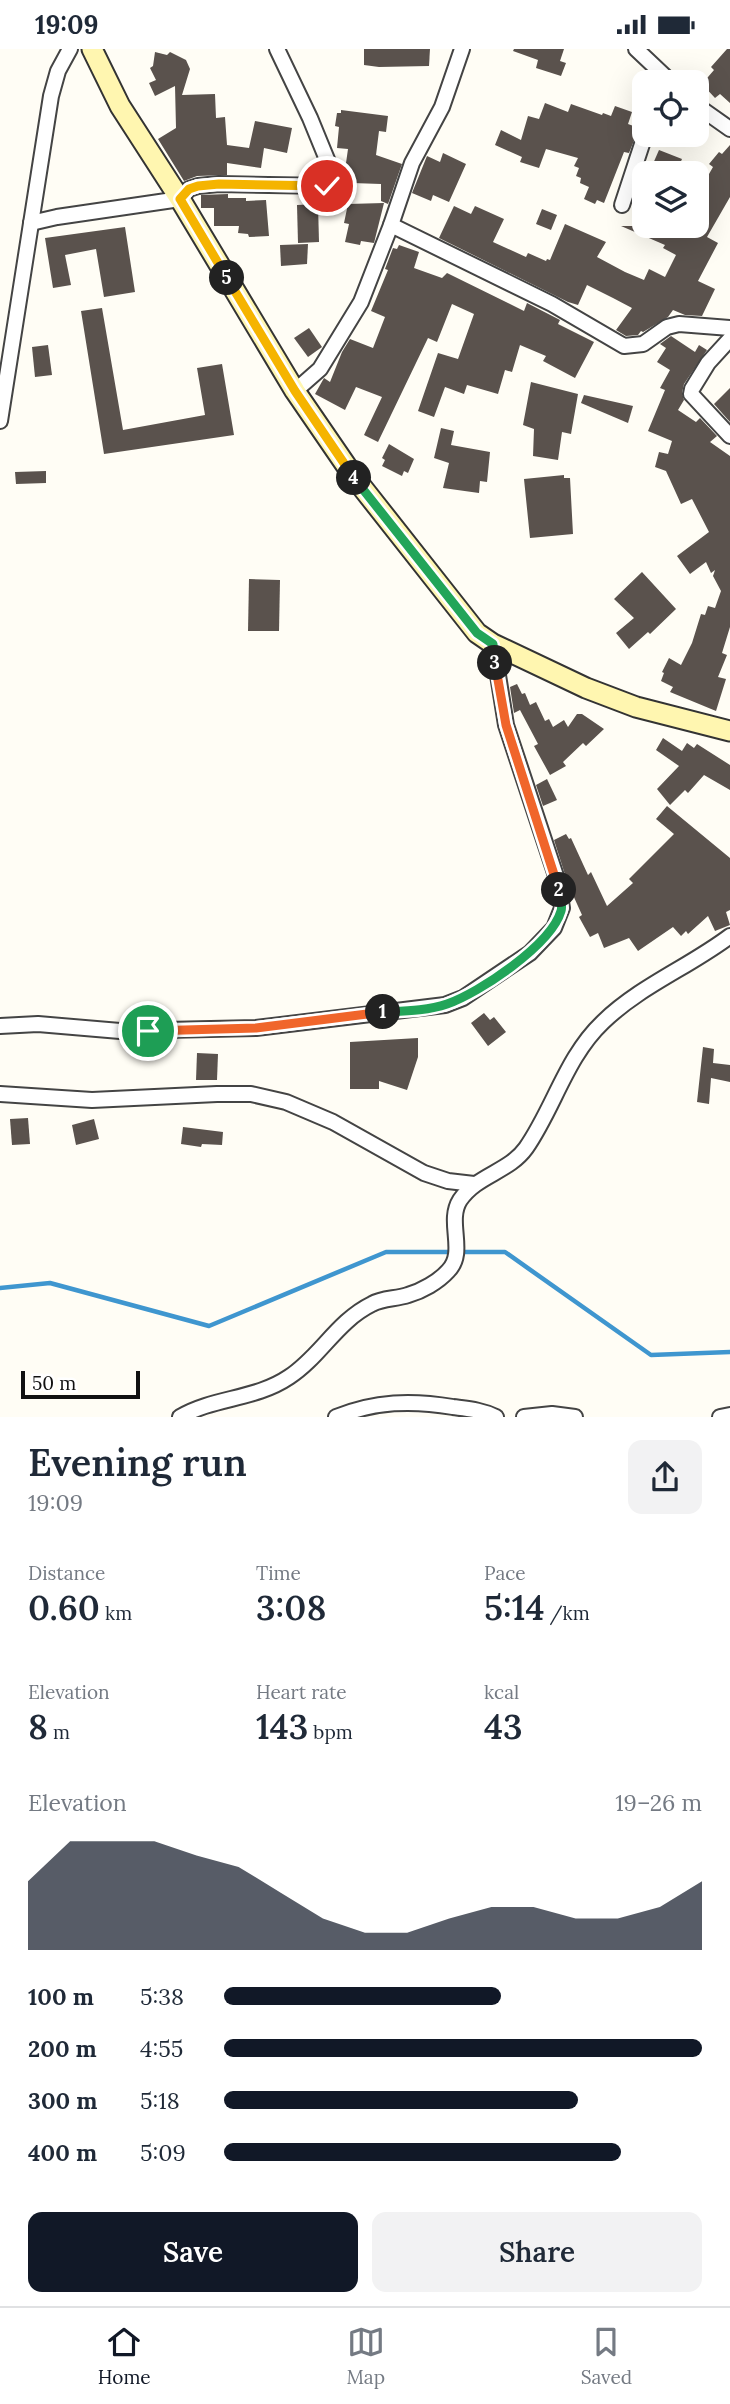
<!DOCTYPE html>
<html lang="en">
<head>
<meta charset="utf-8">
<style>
	:root { --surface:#fff; --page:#f2f2f3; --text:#1f2937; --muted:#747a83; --line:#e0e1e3; --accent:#111827 }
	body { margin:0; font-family:Lora,serif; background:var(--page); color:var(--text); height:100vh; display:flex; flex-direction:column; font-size:26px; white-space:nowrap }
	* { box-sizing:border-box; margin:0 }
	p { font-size:23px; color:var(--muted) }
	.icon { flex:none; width:38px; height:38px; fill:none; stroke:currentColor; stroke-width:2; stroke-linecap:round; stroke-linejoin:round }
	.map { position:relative; height:1368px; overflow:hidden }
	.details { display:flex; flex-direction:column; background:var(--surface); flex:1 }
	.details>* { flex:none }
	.fabs { position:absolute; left:632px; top:21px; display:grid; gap:14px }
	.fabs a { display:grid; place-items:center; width:77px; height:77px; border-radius:14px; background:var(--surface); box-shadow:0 7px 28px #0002; font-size:35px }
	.scale { position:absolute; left:21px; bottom:18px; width:119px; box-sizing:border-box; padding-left:7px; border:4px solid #111; border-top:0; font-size:19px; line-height:24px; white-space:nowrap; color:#111; -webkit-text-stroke:5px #fff; paint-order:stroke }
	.pin { position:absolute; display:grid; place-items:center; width:60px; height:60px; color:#fff; margin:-30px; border:4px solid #fff; border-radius:50%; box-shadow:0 2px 7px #0007 }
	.km { position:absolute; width:35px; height:35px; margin:-18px; border-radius:50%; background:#222; color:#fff; font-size:19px; line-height:35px; text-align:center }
	.round { display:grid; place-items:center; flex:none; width:74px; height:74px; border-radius:14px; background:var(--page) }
	.overview { display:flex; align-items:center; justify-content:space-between; height:119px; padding:0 28px }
	h1 { font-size:38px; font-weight:600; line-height:52px }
	.stats { display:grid; grid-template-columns:repeat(3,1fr); gap:10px; height:119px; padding:7px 28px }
	.stats div { display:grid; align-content:center }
	.stats b { font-size:35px; font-weight:600 }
	.stats small { font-size:19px; font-weight:400 }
	.stats p { font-size:19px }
	.chart { height:196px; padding:14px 28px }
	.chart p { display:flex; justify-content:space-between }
	.chart svg { width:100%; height:126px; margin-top:7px; fill:var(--accent); opacity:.7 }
	.primary-button { display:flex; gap:14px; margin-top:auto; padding:14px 28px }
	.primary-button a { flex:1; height:80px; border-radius:14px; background:var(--accent); color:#fff; font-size:28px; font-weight:600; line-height:80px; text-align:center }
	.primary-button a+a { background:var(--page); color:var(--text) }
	ul { padding:0 28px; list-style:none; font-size:23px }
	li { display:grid; grid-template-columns:112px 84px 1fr; align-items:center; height:52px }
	li i { height:18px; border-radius:9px; background:var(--accent) }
	.status { display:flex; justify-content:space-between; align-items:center; height:49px; padding:0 35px; background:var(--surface); direction:ltr }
	.status svg { height:19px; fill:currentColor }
	.tabs { display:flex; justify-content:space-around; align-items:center; height:98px; border-top:2px solid var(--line); background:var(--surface); font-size:19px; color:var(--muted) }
	.tabs a { display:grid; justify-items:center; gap:4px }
	.tabs .current { color:var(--accent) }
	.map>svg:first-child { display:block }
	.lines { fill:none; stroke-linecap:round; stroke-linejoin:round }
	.stream { stroke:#3f96cf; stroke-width:4.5 }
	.building { fill:#5a524d }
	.street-casing { stroke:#444; stroke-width:18 }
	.secondary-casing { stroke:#333; stroke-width:23 }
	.street { stroke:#fff; stroke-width:14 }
	.secondary { stroke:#fff6b0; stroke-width:19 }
	.split-1-casing { stroke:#fff; stroke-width:14 }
	.split-2-casing { stroke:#fff; stroke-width:14 }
	.split-3-casing { stroke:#fff; stroke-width:14 }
	.split-4-casing { stroke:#fff; stroke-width:14 }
	.split-5-casing { stroke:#fff; stroke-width:14 }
	.split-6-casing { stroke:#fff; stroke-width:14 }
	.split-1 { stroke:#f0652b; stroke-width:9 }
	.split-2 { stroke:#22a559; stroke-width:9 }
	.split-3 { stroke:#f0652b; stroke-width:9 }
	.split-4 { stroke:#22a559; stroke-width:9 }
	.split-5 { stroke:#f5b400; stroke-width:9 }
	.split-6 { stroke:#f5b400; stroke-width:9 }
</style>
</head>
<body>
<div class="status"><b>19:09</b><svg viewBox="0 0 49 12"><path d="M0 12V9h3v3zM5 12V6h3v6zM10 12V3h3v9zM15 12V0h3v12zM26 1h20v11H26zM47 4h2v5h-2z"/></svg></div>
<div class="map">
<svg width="730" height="1368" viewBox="0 0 730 1368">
	<rect width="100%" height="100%" fill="#fffdf5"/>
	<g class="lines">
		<polyline class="stream" points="0,1239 50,1234 209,1277 386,1203 505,1203 651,1306 730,1303"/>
	</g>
	<g class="building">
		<polygon points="364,0 430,0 429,17 379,18 364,16"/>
		<polygon points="514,0 564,0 560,12 566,14 561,27 536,19 538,11 513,2"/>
		<polygon points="727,0 730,0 730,54 720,45 715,49 702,35 714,21 711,18"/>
		<polygon points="155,3 167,6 170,3 186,11 190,20 182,46 215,45 216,69 225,68 227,96 249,99 255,72 292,79 287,104 264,99 261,119 227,114 227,126 197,127 184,132 158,90 176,79 175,37 155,47 149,34 156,31 150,19 153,17"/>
		<polygon points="545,54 568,63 571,55 602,66 603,64 611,67 615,57 632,63 628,75 639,79 629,104 624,103 604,154 597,151 595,155 584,150 589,138 580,134 581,129 576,127 579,119 574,117 578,109 546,100 539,119 520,113 522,108 495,96 501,81 521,91 528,67 539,70"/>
		<polygon points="341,61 388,67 386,83 379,82 376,106 402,115 388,155 381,152 381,135 352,134 353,130 343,135 348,100 337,99 339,78 335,77 337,64 341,64"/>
		<polygon points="730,96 730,148 707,188 718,194 698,232 715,240 702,267 685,266 673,261 668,268 643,283 641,282 638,286 626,287 616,281 632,259 613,249 587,236 578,256 568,253 439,189 454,157 471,165 475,157 504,170 493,193 526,208 528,204 546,212 547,210 550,211 565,175 606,193 597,208 625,223 644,231 649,220 665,228 676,206 663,199 665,196 621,177 696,177 696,137 701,139 713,118 709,115 719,103 722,105"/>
		<polygon points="659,101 682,110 676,124 649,124"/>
		<polygon points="443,104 466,115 449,153 433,146 431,152 412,144 427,107 440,113"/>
		<polygon points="228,145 228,149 246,149 246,152 266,151 269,187 249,188 248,185 238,184 239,177 214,177 214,159 201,159 201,146"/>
		<polygon points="384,154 374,194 361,192 360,196 345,193 349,175 344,174 348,155"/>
		<polygon points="318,155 319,193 298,194 297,156"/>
		<polygon points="542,160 557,166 551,181 536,175"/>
		<polygon points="125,178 135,243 104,248 96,200 65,206 71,236 53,239 45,189"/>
		<polygon points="308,195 307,215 281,217 280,196"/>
		<polygon points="399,196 419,203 414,219 442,229 447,224 524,262 527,254 560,271 558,275 594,293 575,329 543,312 546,307 520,296 512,323 505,321 498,345 467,336 464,345 445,338 434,368 418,362 438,304 458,310 474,265 452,255 437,293 428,289 378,393 364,386 382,348 356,338 345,361 315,345 324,329 330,333 342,303 350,290 373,299 385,268 371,262 388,221 385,220 393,199 397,200"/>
		<polygon points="102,259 123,381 205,366 197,319 222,315 234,386 104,405 81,262"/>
		<polygon points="309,279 322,298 308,308 294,289"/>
		<polygon points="671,287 695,303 699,296 707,301 684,335 682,344 684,351 678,361 696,373 700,369 717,387 710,393 730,407 730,578 722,604 727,606 718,628 726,630 716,662 670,643 673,638 661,632 664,624 662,623 669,609 681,616 692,594 701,565 705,566 708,557 715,559 721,542 713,527 715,521 711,524 706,513 690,525 677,507 709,483 692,450 681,455 666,422 655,418 659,403 668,405 672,392 648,382 665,341 660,339 670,321 657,313 666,299 660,295"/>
		<polygon points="48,296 52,326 35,328 32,298"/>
		<polygon points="531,333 578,345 571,385 562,383 558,411 533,407 534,380 523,376"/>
		<polygon points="730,339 730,373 714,355"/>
		<polygon points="584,346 633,357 628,374 581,354"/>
		<polygon points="441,379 454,382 451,396 490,403 487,433 480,432 479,444 443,439 449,414 434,409"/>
		<polygon points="389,395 414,410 408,424 404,422 402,427 382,417 385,411 382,409"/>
		<polygon points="46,422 46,434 16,435 15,423"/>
		<polygon points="564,426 564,429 570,429 573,485 530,489 524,430"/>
		<polygon points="642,523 676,560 650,585 648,583 629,600 616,584 634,569 614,550"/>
		<polygon points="249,530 280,531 279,582 248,582"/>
		<polygon points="517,635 522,645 525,644 530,656 536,653 545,672 549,670 553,678 564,671 568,678 577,665 582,665 604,680 586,697 583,694 563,713 566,717 550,726 534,697 538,695 520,661 514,664 510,638"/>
		<polygon points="663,689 682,702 687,694 694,699 697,695 730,716 730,741 704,726 688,744 685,741 670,756 657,740 679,717 656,701"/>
		<polygon points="547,730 557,751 543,757 536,736"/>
		<polygon points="667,757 730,809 730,861 726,863 730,876 715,882 708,867 688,885 686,882 681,887 673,878 638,902 629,889 604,899 598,884 590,888 579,868 582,866 568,835 554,791 566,785 569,790 571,789 588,826 591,823 607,857 633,834 629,830 674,785 656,770"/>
		<polygon points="484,964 490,971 494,968 506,983 488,997 471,974"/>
		<polygon points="418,989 418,1008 407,1041 379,1032 379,1040 350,1040 350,993"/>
		<polygon points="703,998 714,1000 713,1014 730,1016 730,1033 711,1029 709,1055 697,1053"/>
		<polygon points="197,1004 218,1005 217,1031 196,1031"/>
		<polygon points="28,1069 30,1095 12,1096 10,1070"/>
		<polygon points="94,1070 99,1090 76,1096 72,1076"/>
		<polygon points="183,1078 223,1083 222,1096 202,1095 201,1098 181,1095"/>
	</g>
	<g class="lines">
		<g class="street-casing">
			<g id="street">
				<polyline points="636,0 671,33"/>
				<polyline points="696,56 730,80"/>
				<polyline points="622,156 645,86"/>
				<polyline points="31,174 57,168 180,150 189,140 198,137 219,135 327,137 332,135 335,130 310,69 277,0"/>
				<polyline points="391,176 552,255 624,297 643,295 667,278 679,275 730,279"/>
				<polyline points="730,290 708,314 692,340 691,345 730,387"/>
				<polyline points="295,342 320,320 361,253 391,176 412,114 442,58 462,0"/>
				<polyline points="0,372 51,47 58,22 70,0"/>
				<polyline points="0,977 38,975 120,982 256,979 445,956 463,949 530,904 554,879 562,859 558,833 506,676 493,595"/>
				<polyline points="0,1045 92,1051 217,1045 251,1045 286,1053 333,1073 424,1124 448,1132 474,1135"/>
				<path d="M180 1368C214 1348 255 1351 289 1328 320 1308 337 1272 372 1255 382 1249 396 1250 408 1246 422 1242 438 1233 448 1222 467 1203 446 1173 460 1151 477 1126 509 1123 526 1099 554 1059 566 1008 603 973 640 937 689 918 730 887"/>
				<path d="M336 1368C375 1352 412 1351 453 1358 468 1360 482 1361 496 1368"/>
				<polyline points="524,1368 552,1365 575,1368"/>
				<polyline points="720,1368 730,1366"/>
			</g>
		</g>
		<g class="secondary-casing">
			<polyline id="secondary" points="92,0 120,57 180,150 295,342 354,428 477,584 493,595 586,639 636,658 730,682"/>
		</g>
		<use href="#street" class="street"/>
		<use href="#secondary" class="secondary"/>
	</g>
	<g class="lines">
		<g class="split-1-casing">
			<polyline id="split-1" points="148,982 256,979 383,963"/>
		</g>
		<g class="split-2-casing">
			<path id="split-2" d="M383 963C404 962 427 962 447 955 479 944 551 896 561 862 563 856 560 848 559 841"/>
		</g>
		<g class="split-3-casing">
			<polyline id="split-3" points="495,614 506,676 559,841"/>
		</g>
		<g class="split-4-casing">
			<polyline id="split-4" points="354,429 477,584 493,595 495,614"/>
		</g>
		<g class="split-5-casing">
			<polyline id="split-5" points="227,229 295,342 354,429"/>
		</g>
		<g class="split-6-casing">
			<polyline id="split-6" points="227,229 180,150 189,140 198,137 219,135 327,137"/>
		</g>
		<use href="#split-1" class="split-1"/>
		<use href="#split-2" class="split-2"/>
		<use href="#split-3" class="split-3"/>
		<use href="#split-4" class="split-4"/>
		<use href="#split-5" class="split-5"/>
		<use href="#split-6" class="split-6"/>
	</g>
</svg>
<div class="fabs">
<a><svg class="icon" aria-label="locate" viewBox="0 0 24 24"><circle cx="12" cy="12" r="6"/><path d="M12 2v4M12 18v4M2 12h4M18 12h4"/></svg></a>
<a><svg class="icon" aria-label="layers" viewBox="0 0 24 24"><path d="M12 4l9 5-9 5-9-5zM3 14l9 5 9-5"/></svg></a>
</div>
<div class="scale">50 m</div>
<div class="pin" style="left:148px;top:982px;background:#1e9e55"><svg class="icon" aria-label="arrive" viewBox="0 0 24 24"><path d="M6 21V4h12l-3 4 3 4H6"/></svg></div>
<div class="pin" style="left:327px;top:137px;background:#d93025"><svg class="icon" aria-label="check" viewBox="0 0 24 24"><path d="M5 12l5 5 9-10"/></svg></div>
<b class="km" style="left:383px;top:963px">1</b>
<b class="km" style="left:559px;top:841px">2</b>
<b class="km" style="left:495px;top:614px">3</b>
<b class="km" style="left:354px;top:429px">4</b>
<b class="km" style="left:227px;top:229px">5</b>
</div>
<section class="details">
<div class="overview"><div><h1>Evening run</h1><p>19:09</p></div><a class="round"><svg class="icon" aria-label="share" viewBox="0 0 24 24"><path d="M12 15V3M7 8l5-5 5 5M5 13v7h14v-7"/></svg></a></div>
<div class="stats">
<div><p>Distance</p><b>0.60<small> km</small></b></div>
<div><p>Time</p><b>3:08</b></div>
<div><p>Pace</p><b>5:14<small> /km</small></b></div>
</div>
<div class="stats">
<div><p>Elevation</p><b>8<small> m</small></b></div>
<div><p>Heart rate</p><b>143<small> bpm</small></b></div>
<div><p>kcal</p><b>43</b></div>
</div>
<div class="chart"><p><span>Elevation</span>19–26 m</p>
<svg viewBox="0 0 160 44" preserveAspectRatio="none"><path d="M0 44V20L10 6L20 6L30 6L40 11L50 15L60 24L70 33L80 38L90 38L100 33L110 29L120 29L130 33L140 33L150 29L160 20V44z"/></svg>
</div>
<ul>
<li><b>100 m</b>5:38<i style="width:58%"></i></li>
<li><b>200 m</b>4:55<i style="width:100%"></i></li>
<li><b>300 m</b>5:18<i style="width:74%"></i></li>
<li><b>400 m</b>5:09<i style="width:83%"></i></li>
</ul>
<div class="primary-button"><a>Save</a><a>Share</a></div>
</section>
<nav class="tabs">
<a class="current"><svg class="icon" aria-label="home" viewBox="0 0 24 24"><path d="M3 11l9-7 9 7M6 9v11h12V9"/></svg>Home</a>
<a><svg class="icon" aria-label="map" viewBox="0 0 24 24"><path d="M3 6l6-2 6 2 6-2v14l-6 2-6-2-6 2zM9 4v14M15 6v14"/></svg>Map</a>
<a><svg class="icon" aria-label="saved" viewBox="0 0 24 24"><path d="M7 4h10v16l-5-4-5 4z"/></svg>Saved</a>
</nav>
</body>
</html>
